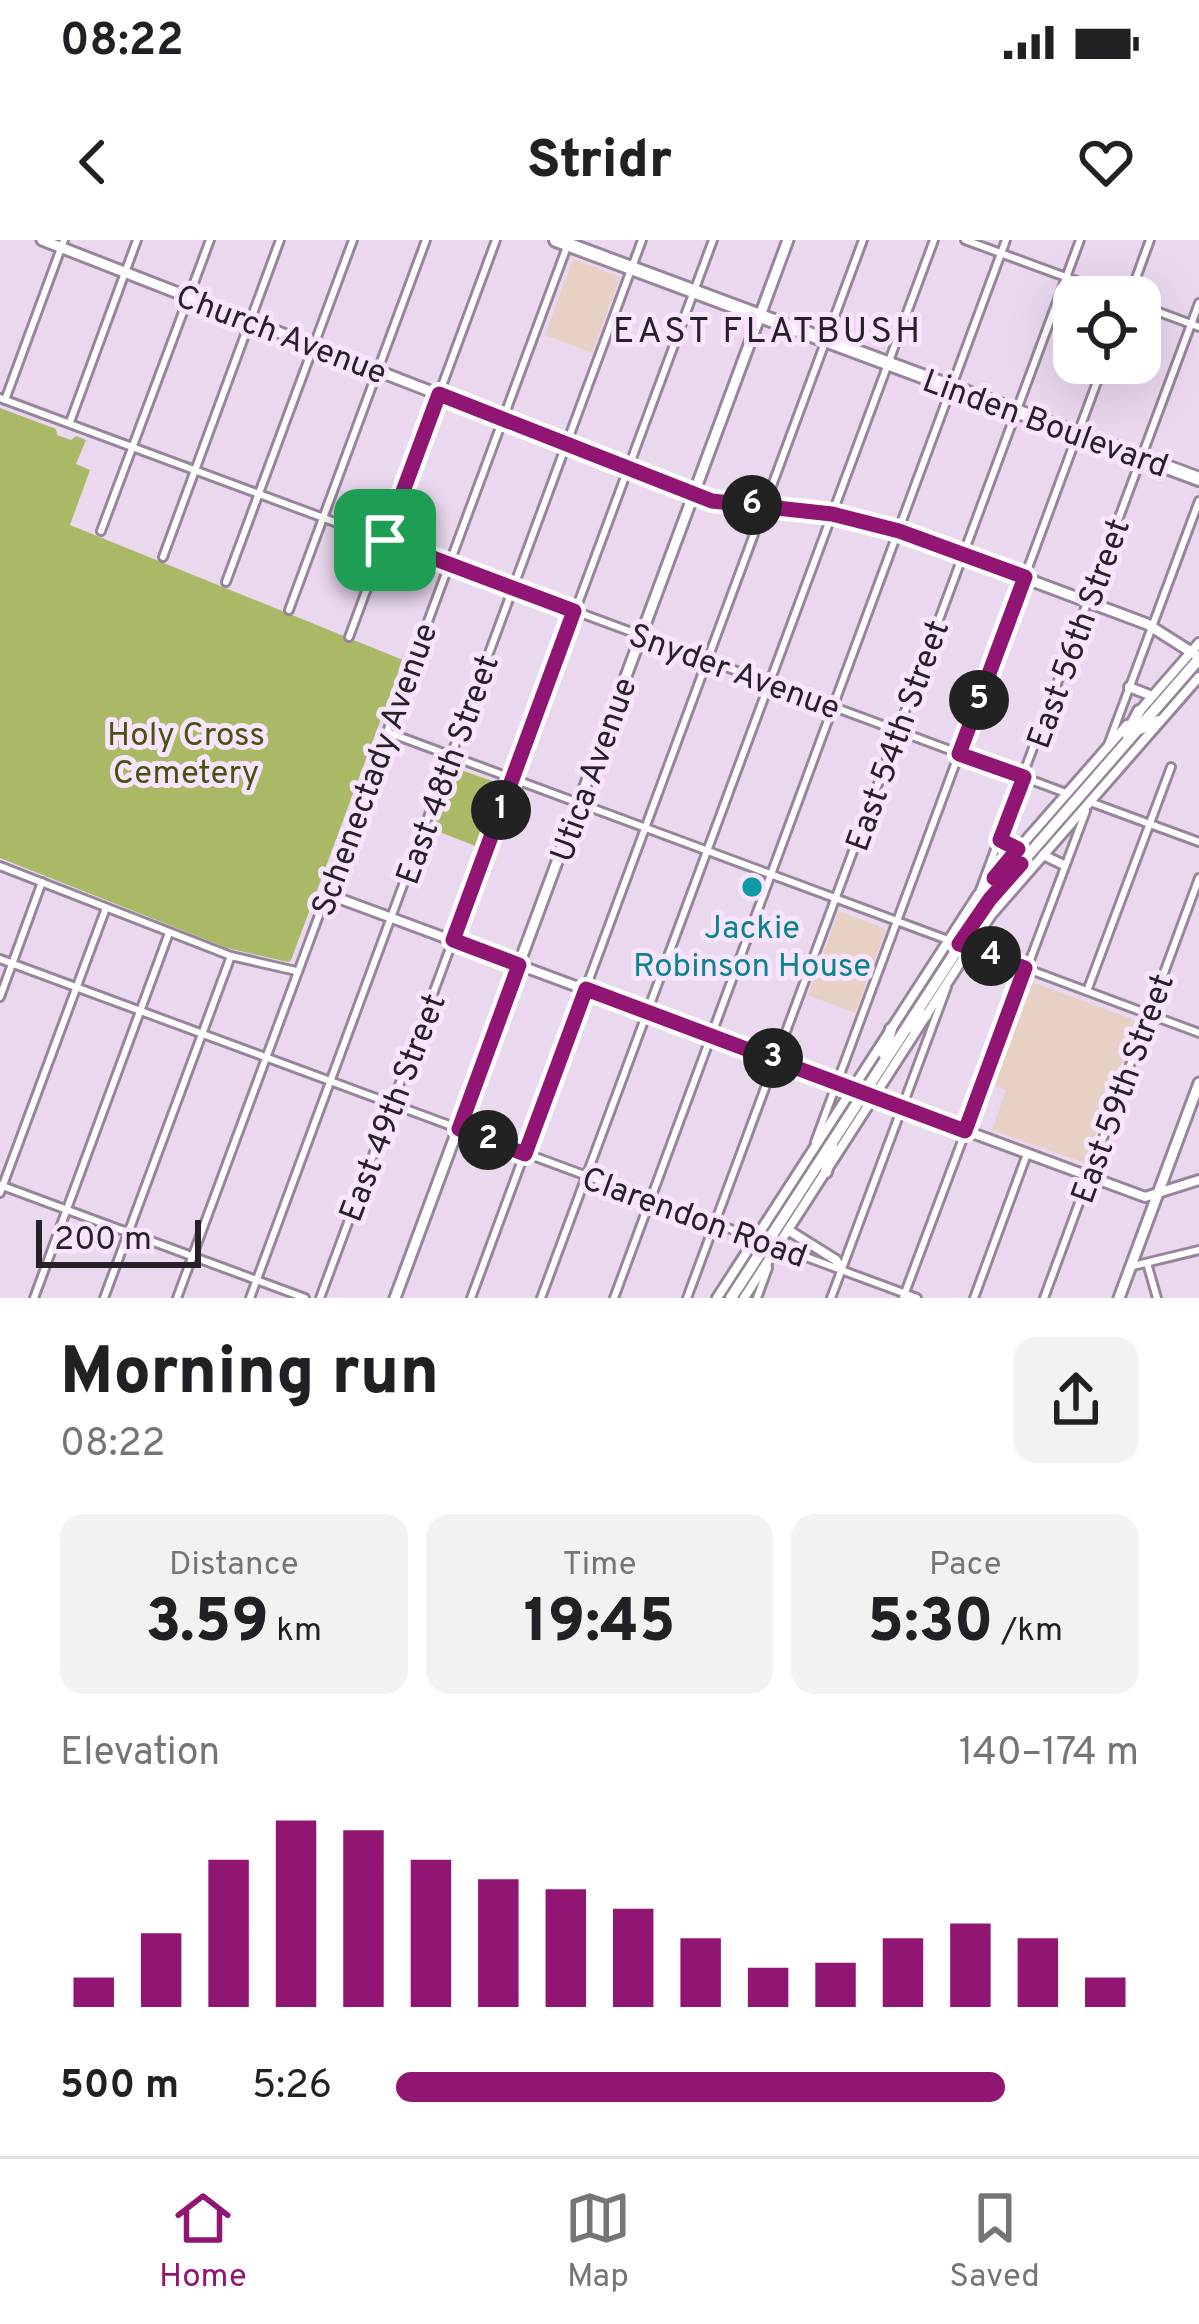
<!DOCTYPE html>
<html lang="en">
<head>
<meta charset="utf-8">
<style>
	:root { --surface:#fff; --page:#f2f2f2; --text:#202124; --muted:#757577; --line:#e0e0e0; --accent:#911673 }
	body { margin:0; font-family:Overpass,sans-serif; background:var(--page); color:var(--text); height:100vh; display:flex; flex-direction:column; font-size:45px; white-space:nowrap }
	* { box-sizing:border-box; margin:0 }
	p { font-size:39px; color:var(--muted) }
	.icon { flex:none; width:66px; height:66px; fill:none; stroke:currentColor; stroke-width:2; stroke-linecap:round; stroke-linejoin:round }
	.map { position:relative; height:1058px; overflow:hidden }
	.panel { display:flex; flex-direction:column; background:var(--surface); flex:1 }
	.panel>* { flex:none }
	.controls { position:absolute; left:1053px; top:36px; display:grid; gap:24px }
	.controls a { display:grid; place-items:center; width:108px; height:108px; border-radius:24px; background:var(--surface); box-shadow:0 12px 48px #0002; font-size:60px }
	.scale { position:absolute; left:36px; bottom:30px; width:165px; box-sizing:border-box; padding-left:12px; border:6px solid #272029; border-top:0; font-size:33px; line-height:42px; white-space:nowrap; color:#272029; -webkit-text-stroke:9px #f8e5fd; paint-order:stroke }
	.pin { position:absolute; display:grid; place-items:center; width:102px; height:102px; color:#fff; margin:-51px; border-radius:24px; box-shadow:0 6px 18px #0006 }
	.km { position:absolute; width:60px; height:60px; margin:-30px; border-radius:50%; background:#222; color:#fff; font-size:33px; line-height:60px; text-align:center }
	.round { display:grid; place-items:center; flex:none; width:126px; height:126px; border-radius:24px; background:var(--page) }
	.overview { display:flex; align-items:center; justify-content:space-between; height:204px; padding:0 60px }
	h1 { font-size:66px; font-weight:800; line-height:90px }
	.figures { display:grid; grid-template-columns:repeat(3,1fr); gap:18px; height:204px; padding:12px 60px }
	.figures div { display:grid; align-content:center; border-radius:24px; background:var(--page); text-align:center }
	.figures b { font-size:60px; font-weight:800 }
	.figures small { font-size:33px; font-weight:400 }
	.figures p { font-size:33px }
	.chart { height:336px; padding:24px 60px }
	.chart p { display:flex; justify-content:space-between }
	.chart svg { width:100%; height:216px; margin-top:12px; stroke:var(--accent); stroke-width:6 }
	ul { padding:0 60px; list-style:none; font-size:39px }
	li { display:grid; grid-template-columns:192px 144px 1fr; align-items:center; height:90px }
	li i { height:30px; border-radius:15px; background:var(--accent) }
	.status { display:flex; justify-content:space-between; align-items:center; height:84px; padding:0 60px; background:var(--surface); direction:ltr }
	.status svg { height:33px; fill:currentColor }
	header { display:flex; justify-content:space-between; align-items:center; height:156px; padding:0 60px; background:var(--surface); font-size:54px; font-weight:800 }
	.menu { display:flex; justify-content:space-around; align-items:center; height:168px; border-top:3px solid var(--line); background:var(--surface); font-size:33px; color:var(--muted) }
	.menu a { display:grid; justify-items:center; gap:6px }
	.menu .selected { color:var(--accent) }
	.map>svg:first-child { display:block }
	.education { fill:#e7d0c4 }
	.green { fill:#aab966 }
	.lines { fill:none; stroke-linecap:round; stroke-linejoin:round }
	.minor-casing { stroke:#97869b; stroke-width:12 }
	.tertiary-casing { stroke:#97869b; stroke-width:14 }
	.secondary-casing { stroke:#97869b; stroke-width:15 }
	.primary-casing { stroke:#97869b; stroke-width:16 }
	.trunk-casing { stroke:#97869b; stroke-width:18 }
	.minor { stroke:#fff; stroke-width:6 }
	.tertiary { stroke:#fff; stroke-width:8 }
	.secondary { stroke:#fff; stroke-width:9 }
	.primary { stroke:#fff; stroke-width:10 }
	.trunk { stroke:#fff; stroke-width:12 }
	.route-casing { stroke:#fff; stroke-width:24 }
	.route { stroke:#911673; stroke-width:15 }
	.culture-dot { fill:#0f9aa8; stroke:#f8e5fd; stroke-width:4.5 }
	.labels { text-anchor:middle; stroke-width:10; stroke-linejoin:round; paint-order:stroke }
	.street-label { font-size:33px; fill:#272029; stroke:#f8e5fd }
	.park-label { font-size:33px; fill:#49530f; stroke:#f8e5fd }
	.culture-label { font-size:33px; fill:#0d838f; stroke:#f8e5fd }
	.neighbourhood-label { font-size:36px; letter-spacing:3px; fill:#272029; stroke:#f8e5fd }
</style>
</head>
<body>
<div class="status"><b>08:22</b><svg viewBox="0 0 49 12"><path d="M0 12V9h3v3zM5 12V6h3v6zM10 12V3h3v9zM15 12V0h3v12zM26 1h20v11H26zM47 4h2v5h-2z"/></svg></div>
<header><svg class="icon" aria-label="back" viewBox="0 0 24 24"><path d="M15 5l-7 7 7 7"/></svg>Stridr<svg class="icon" aria-label="heart" viewBox="0 0 24 24"><path d="M12 20l-8-8c-3-5 5-10 8-4 3-6 11-1 8 4z"/></svg></header>
<div class="map">
<svg width="1199" height="1058" viewBox="0 0 1199 1058">
	<rect width="100%" height="100%" fill="#ead8ef"/>
	<g class="education">
		<polygon points="573,19 620,37 592,113 545,95"/>
		<polygon points="839,671 886,689 855,773 808,755"/>
		<polygon points="1029,741 1137,781 1085,923 992,890 1006,850 991,844"/>
	</g>
	<g class="green">
		<polygon points="0,168 56,189 57,195 71,200 76,196 86,200 76,224 90,230 70,285 403,420 291,720 288,722 227,708 0,618"/>
		<polygon points="455,528 501,544 478,607 432,589"/>
	</g>
	<g class="lines">
		<g class="minor-casing">
			<g id="minor">
				<polyline points="965,0 1120,57"/>
				<polyline points="1129,57 1150,0"/>
				<polyline points="1140,65 1199,87"/>
				<polyline points="0,158 1066,553"/>
				<polyline points="5,160 64,0"/>
				<polyline points="70,182 137,0"/>
				<polyline points="101,291 210,0"/>
				<polyline points="163,317 280,0"/>
				<polyline points="226,342 353,0"/>
				<polyline points="289,370 426,0"/>
				<polyline points="349,397 496,0"/>
				<polyline points="387,492 948,700"/>
				<polyline points="1108,505 1199,261"/>
				<polyline points="1090,562 1199,602"/>
				<polyline points="0,626 231,716 296,731"/>
				<polyline points="980,650 1199,63"/>
				<polyline points="966,706 1199,793"/>
				<polyline points="0,719 917,1058"/>
				<polyline points="1087,751 1171,527"/>
				<polyline points="0,757 42,642"/>
				<polyline points="815,902 1104,123"/>
				<polyline points="0,945 305,1058"/>
				<polyline points="0,953 106,668"/>
				<polyline points="1147,1023 1157,1058"/>
				<polyline points="1133,1026 1199,1010"/>
				<polyline points="34,1058 169,693"/>
				<polyline points="104,1058 231,716"/>
				<polyline points="177,1058 568,4"/>
				<polyline points="250,1058 642,0"/>
				<polyline points="320,1058 713,0"/>
				<polyline points="471,1058 863,0"/>
				<polyline points="541,1058 934,0"/>
				<polyline points="614,1058 1006,0"/>
				<polyline points="687,1058 1080,0"/>
				<polyline points="757,1058 768,1028 767,1022"/>
				<polyline points="831,1058 947,747"/>
				<polyline points="903,1058 1086,571"/>
				<polyline points="974,1058 1027,914"/>
				<polyline points="1044,1058 1199,638"/>
			</g>
		</g>
		<g class="tertiary-casing">
			<g id="tertiary">
				<polyline points="1129,447 1152,456"/>
				<polyline points="1137,474 1199,403"/>
				<polyline points="1000,600 1018,609"/>
				<polyline points="1043,615 1064,625"/>
				<polyline points="327,654 1145,957 1199,940"/>
				<polyline points="788,990 836,1020 841,1029"/>
				<polyline points="717,1058 978,655 1127,485"/>
				<polyline points="744,1058 991,675 1199,437"/>
			</g>
		</g>
		<g class="secondary-casing">
			<g id="secondary">
				<polyline points="42,0 712,261 832,274 899,291 1147,384 1199,417"/>
				<polyline points="395,1058 788,0"/>
				<polyline points="1119,1058 1199,843"/>
			</g>
		</g>
		<g class="primary-casing">
			<g id="primary">
				<polyline points="1140,489 1159,481"/>
				<polyline points="1127,494 1139,471"/>
				<polyline points="995,638 1013,628"/>
				<polyline points="907,788 926,775"/>
				<polyline points="884,814 891,789"/>
				<polyline points="826,932 832,906"/>
				<polyline points="731,1058 990,659 1199,419"/>
			</g>
		</g>
		<g class="trunk-casing">
			<polyline id="trunk" points="556,0 1199,239"/>
		</g>
		<use href="#minor" class="minor"/>
		<use href="#tertiary" class="tertiary"/>
		<use href="#secondary" class="secondary"/>
		<use href="#primary" class="primary"/>
		<use href="#trunk" class="trunk"/>
	</g>
	<g class="lines">
		<g class="route-casing">
			<polygon id="route" points="439,154 712,261 832,274 899,291 1025,337 959,514 1024,537 1000,600 1018,609 994,638 1021,624 990,659 959,704 1025,728 965,891 586,749 525,914 459,889 519,725 453,700 574,371 385,300"/>
		</g>
		<use href="#route" class="route"/>
	</g>
	<circle class="culture-dot" cx="752" cy="647" r="12"/>
	<g class="labels">
		<g class="street-label">
			<text transform="translate(282 93) rotate(21)" y="12">Church Avenue</text>
			<text transform="translate(1046 182) rotate(20)" y="12">Linden Boulevard</text>
			<text transform="translate(1077 393) rotate(-70)" y="12">East 56th Street</text>
			<text transform="translate(735 430) rotate(20)" y="12">Snyder Avenue</text>
			<text transform="translate(896 495) rotate(-70)" y="12">East 54th Street</text>
			<text transform="translate(373 529) rotate(-70)" y="12">Schenectady Avenue</text>
			<text transform="translate(446 529) rotate(-70)" y="12">East 48th Street</text>
			<text transform="translate(592 529) rotate(-70)" y="12">Utica Avenue</text>
			<text transform="translate(1121 848) rotate(-70)" y="12">East 59th Street</text>
			<text transform="translate(391 867) rotate(-69)" y="12">East 49th Street</text>
			<text transform="translate(695 976) rotate(20)" y="12">Clarendon Road</text>
		</g>
		<g class="park-label">
			<text x="186" y="505">Holy Cross<tspan x="186" dy="38">Cemetery</tspan></text>
		</g>
		<g class="culture-label">
			<text x="752" y="698">Jackie<tspan x="752" dy="38">Robinson House</tspan></text>
		</g>
		<g class="neighbourhood-label">
			<text x="768" y="102">EAST FLATBUSH</text>
		</g>
	</g>
</svg>
<div class="controls">
<a><svg class="icon" aria-label="locate" viewBox="0 0 24 24"><circle cx="12" cy="12" r="6"/><path d="M12 2v4M12 18v4M2 12h4M18 12h4"/></svg></a>
</div>
<div class="scale">200 m</div>
<div class="pin" style="left:385px;top:300px;background:#1e9e55"><svg class="icon" aria-label="arrive" viewBox="0 0 24 24"><path d="M6 21V4h12l-3 4 3 4H6"/></svg></div>
<b class="km" style="left:501px;top:570px">1</b>
<b class="km" style="left:488px;top:900px">2</b>
<b class="km" style="left:773px;top:818px">3</b>
<b class="km" style="left:991px;top:716px">4</b>
<b class="km" style="left:979px;top:460px">5</b>
<b class="km" style="left:752px;top:265px">6</b>
</div>
<section class="panel">
<div class="overview"><div><h1>Morning run</h1><p>08:22</p></div><a class="round"><svg class="icon" aria-label="share" viewBox="0 0 24 24"><path d="M12 15V3M7 8l5-5 5 5M5 13v7h14v-7"/></svg></a></div>
<div class="figures">
<div><p>Distance</p><b>3.59<small> km</small></b></div>
<div><p>Time</p><b>19:45</b></div>
<div><p>Pace</p><b>5:30<small> /km</small></b></div>
</div>
<div class="chart"><p><span>Elevation</span>140–174 m</p>
<svg viewBox="0 0 160 44" preserveAspectRatio="none"><path d="M5 44V38M15 44V29M25 44V14M35 44V6M45 44V8M55 44V14M65 44V18M75 44V20M85 44V24M95 44V30M105 44V36M115 44V35M125 44V30M135 44V27M145 44V30M155 44V38"/></svg>
</div>
<ul>
<li><b>500 m</b>5:26<i style="width:82%"></i></li>
</ul>
</section>
<nav class="menu">
<a class="selected"><svg class="icon" aria-label="home" viewBox="0 0 24 24"><path d="M3 11l9-7 9 7M6 9v11h12V9"/></svg>Home</a>
<a><svg class="icon" aria-label="map" viewBox="0 0 24 24"><path d="M3 6l6-2 6 2 6-2v14l-6 2-6-2-6 2zM9 4v14M15 6v14"/></svg>Map</a>
<a><svg class="icon" aria-label="saved" viewBox="0 0 24 24"><path d="M7 4h10v16l-5-4-5 4z"/></svg>Saved</a>
</nav>
</body>
</html>
